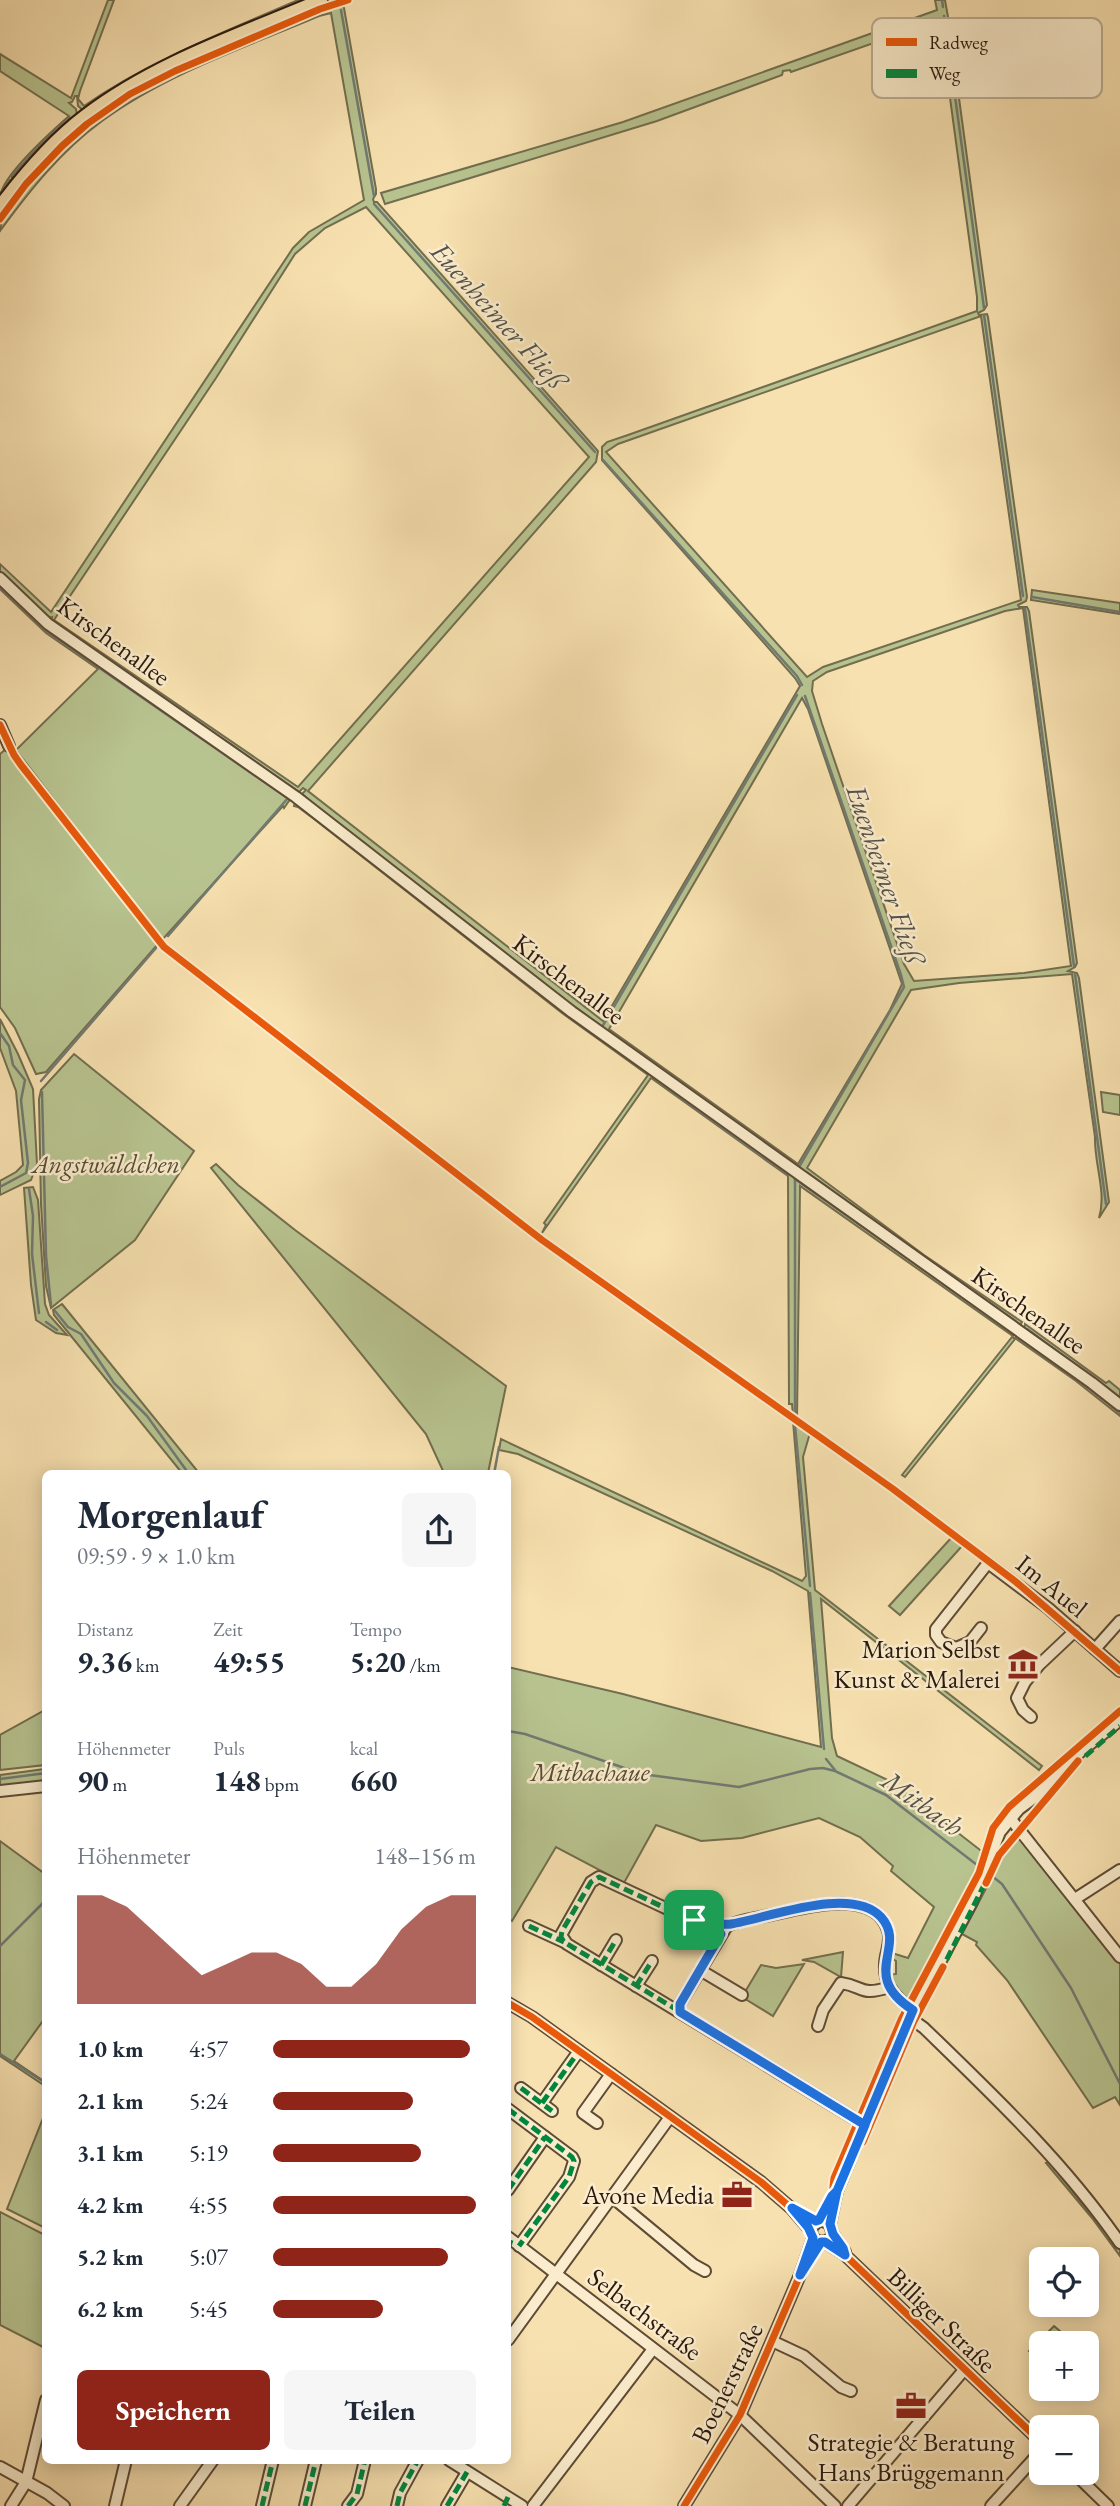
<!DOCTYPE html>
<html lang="de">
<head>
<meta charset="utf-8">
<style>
	:root { --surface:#fff; --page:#f6f6f7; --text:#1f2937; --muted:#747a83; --accent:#8f2418 }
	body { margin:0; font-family:"EB Garamond",serif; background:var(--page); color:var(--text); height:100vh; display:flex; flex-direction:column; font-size:26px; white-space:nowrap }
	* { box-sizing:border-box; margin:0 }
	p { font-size:23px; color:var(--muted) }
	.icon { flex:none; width:38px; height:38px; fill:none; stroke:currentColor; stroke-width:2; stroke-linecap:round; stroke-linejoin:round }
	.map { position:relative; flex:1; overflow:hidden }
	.details { position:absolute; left:42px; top:1470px; width:469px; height:994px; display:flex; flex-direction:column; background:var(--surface); border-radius:10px; box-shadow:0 4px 18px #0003 }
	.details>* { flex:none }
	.tools { position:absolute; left:1029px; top:2247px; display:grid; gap:14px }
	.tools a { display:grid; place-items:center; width:70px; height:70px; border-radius:10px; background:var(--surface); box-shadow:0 4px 18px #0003; font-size:35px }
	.pin { position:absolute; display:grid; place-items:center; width:60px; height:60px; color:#fff; margin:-30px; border-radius:14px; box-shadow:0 4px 10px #0006 }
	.round { display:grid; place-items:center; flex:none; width:74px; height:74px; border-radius:10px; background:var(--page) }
	.summary { display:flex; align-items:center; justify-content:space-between; height:119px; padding:0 35px }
	h1 { font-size:38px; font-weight:700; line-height:52px }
	.figures { display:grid; grid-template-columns:repeat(3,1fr); gap:10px; height:119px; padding:7px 35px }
	.figures div { display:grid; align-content:center }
	.figures b { font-size:30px; font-weight:700 }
	.figures small { font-size:19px; font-weight:400 }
	.figures p { font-size:19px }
	.chart { height:196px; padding:14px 35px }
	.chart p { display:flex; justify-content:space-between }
	.chart svg { width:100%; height:126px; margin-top:7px; fill:var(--accent); opacity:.7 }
	.action { display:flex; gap:14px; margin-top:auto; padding:14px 35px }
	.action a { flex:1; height:80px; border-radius:10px; background:var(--accent); color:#fff; font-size:28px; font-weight:700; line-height:80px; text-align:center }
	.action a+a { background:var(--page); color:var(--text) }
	ul { padding:0 35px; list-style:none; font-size:23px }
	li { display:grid; grid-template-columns:112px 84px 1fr; align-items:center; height:52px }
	li i { height:18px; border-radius:9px; background:var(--accent) }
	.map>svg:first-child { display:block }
	.green { fill:#b8c490; stroke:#726e4f; stroke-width:2; fill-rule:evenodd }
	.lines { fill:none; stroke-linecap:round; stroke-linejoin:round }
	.stream { stroke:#727a72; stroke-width:2.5 }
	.minor-casing { stroke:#5e4b36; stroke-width:14 }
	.major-casing { stroke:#2b190e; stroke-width:16 }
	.minor { stroke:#faeccc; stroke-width:10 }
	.major { stroke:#f8e1b0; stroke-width:12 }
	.quiet { stroke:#00873e; stroke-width:5; stroke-dasharray:10 5; stroke-linecap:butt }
	.cycleway-casing { stroke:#faeccc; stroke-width:11 }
	.cycleway { stroke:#e8590c; stroke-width:7 }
	.route-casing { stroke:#fff; stroke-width:14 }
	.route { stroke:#1a73e8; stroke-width:9 }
	.labels { text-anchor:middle; stroke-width:5; stroke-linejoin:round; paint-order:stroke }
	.street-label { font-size:26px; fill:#2b190e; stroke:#faeccc }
	.park-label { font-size:26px; font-style:italic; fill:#554c35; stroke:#faeccc }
	.poi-label { font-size:26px; fill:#2b190e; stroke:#faeccc; text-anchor:end }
	.water-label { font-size:28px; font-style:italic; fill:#555248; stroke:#faeccc }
	.key { fill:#faeccc; stroke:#bcad93; stroke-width:2 }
	.key-label { font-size:19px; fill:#2b190e }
</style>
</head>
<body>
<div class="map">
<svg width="1120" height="2506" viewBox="0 0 1120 2506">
	<rect width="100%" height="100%" fill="#f8e1b0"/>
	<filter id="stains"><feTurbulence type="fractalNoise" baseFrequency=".00286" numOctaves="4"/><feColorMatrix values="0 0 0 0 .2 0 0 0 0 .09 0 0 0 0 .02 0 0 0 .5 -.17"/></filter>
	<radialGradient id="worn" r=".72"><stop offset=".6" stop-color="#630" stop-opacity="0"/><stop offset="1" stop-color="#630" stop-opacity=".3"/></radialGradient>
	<g class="green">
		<path d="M108 0H114L80 91 78 99 84 106C150 60 225 32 298 0H309L84 111 78 106 77 96H75L72 102 69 103 76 109 77 115 16 177H12V182L0 198C0 177 52 131 69 116L0 71V54L71 98Z"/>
		<path d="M935 0H945L948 17 987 305 984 310 978 313 979 315 987 314 988 317 1027 597 1026 601 1018 605 1019 607H1027L1029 611 1077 963 1075 967 1068 971 1077 973 1079 978 1109 1202 1099 1218C1107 1192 1094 1164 1095 1137L1072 974 959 983 911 990 807 1168 924 1255 1022 1322 1020 1325 605 1034 301 795 306 790 303 788 298 793 51 621 52 617 48 618 0 576V564L51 612 293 248 309 232 364 200 331 13 319 16C248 46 164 75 102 121 61 151 30 190 0 231 0 215 18 199 28 187 113 86 222 51 341 5L344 8 376 189V194L373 199 374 202H377L598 451 596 462 308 791 603 1021 800 686 795 678 602 460V447L607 442 628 435 977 311V297L940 24 936 21 791 72 790 70 783 71 782 75 657 121 385 204 381 193 623 122 937 10ZM366 207 589 457 298 787 54 620 216 378 295 254 325 228ZM981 316 1021 600 823 667 807 677 606 452 618 444ZM1023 608 1071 966 1024 973 914 981 904 964 822 724 812 691 813 681 827 672 1005 611ZM802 698 808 709 902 984 890 1010 798 1164 609 1029Z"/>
		<polygon points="0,582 291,798 284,808 283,806 162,940 16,750 98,669 46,633 0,589"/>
		<polygon points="1032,590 1120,603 1120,614 1031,600"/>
		<polygon points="7,748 158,944 46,1072 36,1074 15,1028 0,1007 0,754"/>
		<polygon points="295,802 392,874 1016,1332 1013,1336 800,1186 797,1419 793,1416 792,1404 789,1404 788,1176 651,1078 542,1233 546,1225 544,1223 648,1075 562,1013 314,819 298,807 294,806"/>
		<polygon points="0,1019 18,1054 33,1089 37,1164 31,1180 0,1195 0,1181 16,1172 23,1165 16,1091 0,1048"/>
		<polygon points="74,1054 194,1151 135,1240 51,1308 46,1286 41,1204 39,1099 41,1090"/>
		<polygon points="1101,1092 1120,1095 1120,1115 1103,1112"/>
		<polygon points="216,1164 238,1185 295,1230 506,1386 488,1473 444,1473 426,1434 211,1168"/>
		<polygon points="33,1187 38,1200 45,1304 49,1315 67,1335 56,1333 36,1320 31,1285 24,1188"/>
		<polygon points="62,1304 199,1473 182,1473 54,1315 53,1310"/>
		<polygon points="1025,1324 1106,1383 1109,1381 1120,1390 1120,1402 1024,1330"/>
		<polygon points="1018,1334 1120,1408 1120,1416 1076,1381 1015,1338"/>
		<polygon points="1012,1337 1015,1339 905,1477 902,1475"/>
		<polygon points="793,1421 810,1433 803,1457 815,1590 1042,1766 1039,1770 821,1599 832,1738 837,1756 894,1783 984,1853 980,1865 991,1873 1016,1836 1022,1836 1120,1963 1120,2105 1115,2097 1093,2108 1007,1980 976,1945 977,1942 962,1934 991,1879 978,1870 919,1982 910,1998 906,1998 894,1985 890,1975 896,1974 896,1961 891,1958 892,1953 908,1958 934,1907 891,1871 893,1866 860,1837 819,1818 742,1838 701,1841 656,1825 624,1883 556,1847 512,1921 508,1919 508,1667 623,1694 821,1747 808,1591 772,1571 518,1454 499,1450 501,1439 802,1581 806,1576"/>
		<polygon points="952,1537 962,1546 900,1615 889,1606"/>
		<polygon points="45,1710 45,1765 0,1770 0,1735"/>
		<polygon points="45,1769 45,1782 0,1787 0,1775"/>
		<polygon points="0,1841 45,1874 45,2018 14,2061 45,2082 45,2086 0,2056"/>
		<polygon points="843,1952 841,1977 814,1962 802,1960"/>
		<polygon points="804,1964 773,2016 742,1997 761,1965 776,1968"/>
		<polygon points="45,2113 45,2228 7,2209"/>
		<polygon points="1049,2162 1120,2250 1120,2256 1092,2218 1046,2163"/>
		<polygon points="0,2212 45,2235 45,2348 0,2325"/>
		<polygon points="1054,2326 1074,2343 1041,2343 1041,2364 1029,2351"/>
	</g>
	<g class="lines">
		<g class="stream">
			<polyline points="942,0 943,7"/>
			<polyline points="341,10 374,196"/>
			<polyline points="944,16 984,308"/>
			<polyline points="13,175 40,145 70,118"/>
			<polyline points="0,194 10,180"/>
			<polyline points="374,204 595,452"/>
			<polyline points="984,315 1023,596"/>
			<polyline points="603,460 797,676 802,685"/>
			<polyline points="0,587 42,627"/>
			<polyline points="1032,597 1120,612"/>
			<polyline points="1025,609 1074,966"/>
			<polyline points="46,631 289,799"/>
			<polyline points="230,744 296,791"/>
			<polyline points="303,795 311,802"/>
			<polyline points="296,804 385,873"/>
			<polyline points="344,828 372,849"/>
			<polyline points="421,888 432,896"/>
			<polyline points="436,899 450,910"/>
			<polyline points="469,925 483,936"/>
			<polyline points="168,936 288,798"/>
			<polyline points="1075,974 1106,1204"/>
			<polyline points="578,1023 649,1074"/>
			<polyline points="599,1026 602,1027 797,695"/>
			<polyline points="0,1033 9,1046 13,1065 25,1080 21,1100 28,1163 26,1173 0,1187"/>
			<polyline points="654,1078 787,1174"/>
			<polyline points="41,1081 156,948"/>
			<polyline points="42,1092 46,1256 51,1305"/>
			<polyline points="778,1153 799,1167"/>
			<polyline points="799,1167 904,987 901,975 805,696"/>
			<polyline points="806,1172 866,1215"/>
			<polyline points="795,1179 1013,1333"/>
			<polyline points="29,1189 33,1216 32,1254 39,1313"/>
			<polyline points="934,1264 1019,1324"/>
			<polyline points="55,1311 68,1327 81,1334 114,1383 147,1416 189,1474"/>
			<polyline points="46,1322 57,1330"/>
			<polyline points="1027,1329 1120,1398"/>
			<polyline points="1019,1337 1090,1389 1120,1413"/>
			<polyline points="795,1415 795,1179"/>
			<polyline points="795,1425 810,1586"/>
			<polyline points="494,1474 499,1447"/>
			<polyline points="810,1593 824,1749"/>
			<polyline points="508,1731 525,1734 642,1774 739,1787 810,1769 823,1768 835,1771 886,1795 981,1868"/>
			<polyline points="826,1759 835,1770"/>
			<polyline points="0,1779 46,1773"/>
			<polyline points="987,1872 1002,1884 1071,1988 1120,2084"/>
			<polyline points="0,1946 46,1900"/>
			<polyline points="0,2054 46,2083"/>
		</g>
		<g class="minor-casing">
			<g id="minor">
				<polyline points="0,578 48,624 296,797 572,1012 1092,1383 1120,1405"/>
				<polyline points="0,725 9,746"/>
				<polyline points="981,1628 970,1642 956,1648 941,1642 936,1635 936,1629 988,1563 1048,1608 1120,1671"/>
				<polyline points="1095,1649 1120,1621"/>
				<polyline points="1031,1717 1023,1710 1017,1698 1025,1682 1039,1665 1075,1631"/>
				<polyline points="0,1791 46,1786"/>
				<polyline points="1010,1818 1120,1957"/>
				<polyline points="1075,1899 1120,1870"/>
				<polyline points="697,1920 728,1925"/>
				<polyline points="529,1926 564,1942"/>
				<polyline points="721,1934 599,1877 591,1882 561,1935 567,1944 865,2125"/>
				<polyline points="601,1965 616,1940"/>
				<polyline points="700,1970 742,1995"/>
				<polyline points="636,1986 652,1961"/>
				<polyline points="508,2003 532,2017 761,2182 791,2208 811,2231"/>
				<path d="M679 2011 680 2004 727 1926C742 1919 759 1918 775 1914 805 1908 874 1887 888 1930 891 1939 888 1947 886 1956 881 1981 893 1997 913 2010"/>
				<path d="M910 2018 924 2028C993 2095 1065 2163 1120 2243"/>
				<path d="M818 2026 823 2010 841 1983C864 1986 860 1997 889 1987"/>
				<polyline points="521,2088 552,2111"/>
				<polyline points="542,2103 579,2051"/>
				<polyline points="508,2109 572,2157 574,2161 569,2177 519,2246"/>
				<polyline points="597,2123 583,2113 611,2074"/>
				<polyline points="508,2190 545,2137"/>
				<polyline points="612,2197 694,2265 705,2271"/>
				<polyline points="830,2224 837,2191 904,2030 972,1902 1000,1832 1019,1809 1042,1792 1080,1752 1120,1720"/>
				<polyline points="833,2234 828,2241 819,2242 812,2237 811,2228 819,2220 829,2223 833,2234 845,2252"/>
				<polyline points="508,2237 740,2415 835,2506"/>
				<polyline points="825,2242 845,2255 1041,2442"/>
				<polyline points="508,2340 670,2117"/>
				<polyline points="772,2341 804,2356 841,2387 851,2391"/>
				<polyline points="449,2460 522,2506"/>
				<polyline points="0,2467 47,2493 64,2506"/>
				<polyline points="1074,2473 1108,2506"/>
				<polyline points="11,2506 26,2482 46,2400"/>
				<polyline points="115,2506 126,2460"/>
				<polyline points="180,2506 213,2460"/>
				<polyline points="262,2506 273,2460"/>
				<polyline points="305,2506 316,2460"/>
				<polyline points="348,2506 357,2494 365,2460"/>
				<polyline points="397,2506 400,2493 418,2460"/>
				<polyline points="447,2506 467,2472"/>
				<polyline points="533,2506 653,2349"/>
				<polyline points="684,2506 740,2415 800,2275 813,2238"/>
				<polyline points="848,2506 964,2370"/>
				<polyline points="991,2506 1041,2451"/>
			</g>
		</g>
		<g class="major-casing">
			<path id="major" d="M0 206C25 173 52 141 85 116 154 63 241 34 321 0"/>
		</g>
		<use href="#minor" class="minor"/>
		<use href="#major" class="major"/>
		<g class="quiet">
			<polyline points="1074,1766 1120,1726"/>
			<polyline points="701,1920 728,1925"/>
			<polyline points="529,1926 564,1942"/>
			<polyline points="601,1965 616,1940"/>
			<polyline points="940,1973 987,1879"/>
			<polyline points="636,1986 652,1961"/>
			<polyline points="679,2011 564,1942 561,1937 562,1931 591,1882 599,1877 721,1934"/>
			<polyline points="521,2088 552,2111"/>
			<polyline points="542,2103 579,2051"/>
			<polyline points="508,2109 572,2157 574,2161 569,2177 519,2246"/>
			<polyline points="508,2190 545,2137"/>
			<polyline points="835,2213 841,2193 864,2138"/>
			<polyline points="508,2249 511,2240"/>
			<polyline points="262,2506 273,2460"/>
			<polyline points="305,2506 316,2460"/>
			<polyline points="348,2506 357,2494 365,2460"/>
			<polyline points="397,2506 400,2493 418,2460"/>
			<polyline points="447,2506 467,2472"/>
			<polyline points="504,2506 508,2497"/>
		</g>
		<g class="cycleway-casing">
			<g id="cycleway">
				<polyline points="0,219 26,184 62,146 87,124 130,94 175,71 320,9 348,0"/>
				<polyline points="0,725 14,755 21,765 164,947 542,1240 893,1489 1016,1582 1120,1671"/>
				<polyline points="986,1883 999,1855 1078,1761"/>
				<polyline points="508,2003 532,2017 761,2182 791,2208"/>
				<polyline points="863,2142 914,2021 943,1967"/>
				<polyline points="819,2220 832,2196 834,2178 901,2020 979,1873 993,1828 1009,1807 1120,1711"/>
				<polyline points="845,2255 1041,2442"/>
				<polyline points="684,2506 740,2415 800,2275 813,2238"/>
			</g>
		</g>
		<use href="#cycleway" class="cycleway"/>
	</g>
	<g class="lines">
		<g class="route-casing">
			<path id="route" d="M694 1920 721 1934 680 2004V2012L865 2125 837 2191 832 2196 819 2220 816 2221 792 2208 808 2227 813 2238 800 2275 821 2242H825L845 2255 843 2248 833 2234 830 2224 837 2191 913 2010C858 1975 908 1947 881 1917 851 1885 768 1918 731 1924 720 1926 706 1920 694 1920"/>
		</g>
		<use href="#route" class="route"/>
	</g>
	<defs>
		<g id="museum-bare" transform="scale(2.415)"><path d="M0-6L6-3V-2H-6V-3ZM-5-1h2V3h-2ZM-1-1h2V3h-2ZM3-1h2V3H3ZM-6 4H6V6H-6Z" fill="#8f2418" stroke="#faeccc" stroke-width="2.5" paint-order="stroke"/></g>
		<g id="office-bare" transform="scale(2.415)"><path d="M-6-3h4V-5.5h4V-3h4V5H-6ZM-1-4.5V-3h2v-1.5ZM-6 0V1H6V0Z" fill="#8f2418" stroke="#faeccc" stroke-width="2.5" paint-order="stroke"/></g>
	</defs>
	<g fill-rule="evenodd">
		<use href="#museum-bare" x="1023" y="1664"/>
		<use href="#office-bare" x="737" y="2195"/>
		<use href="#office-bare" x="911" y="2406"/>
	</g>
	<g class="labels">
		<g class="street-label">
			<text transform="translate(114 641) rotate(36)" y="9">Kirschenallee</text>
			<text transform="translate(569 979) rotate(37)" y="9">Kirschenallee</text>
			<text transform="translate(1029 1310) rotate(35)" y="9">Kirschenallee</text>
			<text transform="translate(1052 1586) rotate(39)" y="9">Im Auel</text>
			<text transform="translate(645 2314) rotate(37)" y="9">Selbachstraße</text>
			<text transform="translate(942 2320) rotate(44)" y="9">Billiger Straße</text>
			<text transform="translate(727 2383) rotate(-64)" y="9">Boenerstraße</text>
		</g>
		<g class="park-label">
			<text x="106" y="1173">Angstwäldchen</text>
			<text x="590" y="1781">Mitbachaue</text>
		</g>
		<g class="poi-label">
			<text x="1000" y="1658">Marion Selbst<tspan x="1000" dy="30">Kunst &amp; Malerei</tspan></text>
			<text x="714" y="2204">Avone Media</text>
			<text x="911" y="2451" text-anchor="middle">Strategie &amp; Beratung<tspan x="911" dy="30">Hans Brüggemann</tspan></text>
		</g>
		<g class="water-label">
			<text transform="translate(499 315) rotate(48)" y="10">Euenheimer Fließ</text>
			<text transform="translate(886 874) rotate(71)" y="10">Euenheimer Fließ</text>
			<text transform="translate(923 1803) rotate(35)" y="10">Mitbach</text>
		</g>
	</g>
	<rect x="872" y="18" width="230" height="80" rx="10" class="key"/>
	<rect x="886" y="38" width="31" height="8" fill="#e8590c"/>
	<rect x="886" y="69" width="31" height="9" fill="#00873e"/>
	<g class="key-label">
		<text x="929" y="49">Radweg</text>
		<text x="929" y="80">Weg</text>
	</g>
	<rect width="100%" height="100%" filter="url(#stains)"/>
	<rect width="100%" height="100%" fill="url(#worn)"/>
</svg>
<div class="tools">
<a><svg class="icon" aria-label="locate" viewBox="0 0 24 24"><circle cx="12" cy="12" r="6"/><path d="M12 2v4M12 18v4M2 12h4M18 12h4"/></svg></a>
<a>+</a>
<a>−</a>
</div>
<div class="pin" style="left:694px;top:1920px;background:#1e9e55"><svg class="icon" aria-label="arrive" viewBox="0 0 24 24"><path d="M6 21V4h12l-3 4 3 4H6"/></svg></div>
<section class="details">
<div class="summary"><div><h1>Morgenlauf</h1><p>09:59 · 9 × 1.0 km</p></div><a class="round"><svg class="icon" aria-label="share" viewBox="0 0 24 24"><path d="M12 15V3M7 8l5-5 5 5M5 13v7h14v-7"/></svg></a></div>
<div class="figures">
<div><p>Distanz</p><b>9.36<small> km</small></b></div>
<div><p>Zeit</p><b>49:55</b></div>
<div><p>Tempo</p><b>5:20<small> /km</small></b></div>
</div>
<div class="figures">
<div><p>Höhenmeter</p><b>90<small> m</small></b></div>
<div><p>Puls</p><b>148<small> bpm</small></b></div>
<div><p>kcal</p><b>660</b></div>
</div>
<div class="chart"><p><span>Höhenmeter</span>148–156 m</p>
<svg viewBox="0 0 160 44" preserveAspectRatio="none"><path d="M0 44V6L10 6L20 10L30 18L40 26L50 34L60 30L70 26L80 26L90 30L100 38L110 38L120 30L130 18L140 10L150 6L160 6V44z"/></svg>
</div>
<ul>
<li><b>1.0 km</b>4:57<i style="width:97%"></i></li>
<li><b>2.1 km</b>5:24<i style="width:69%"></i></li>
<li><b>3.1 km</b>5:19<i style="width:73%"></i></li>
<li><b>4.2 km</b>4:55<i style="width:100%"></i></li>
<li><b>5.2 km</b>5:07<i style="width:86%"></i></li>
<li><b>6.2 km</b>5:45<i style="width:54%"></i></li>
</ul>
<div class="action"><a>Speichern</a><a>Teilen</a></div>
</section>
</div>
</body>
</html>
